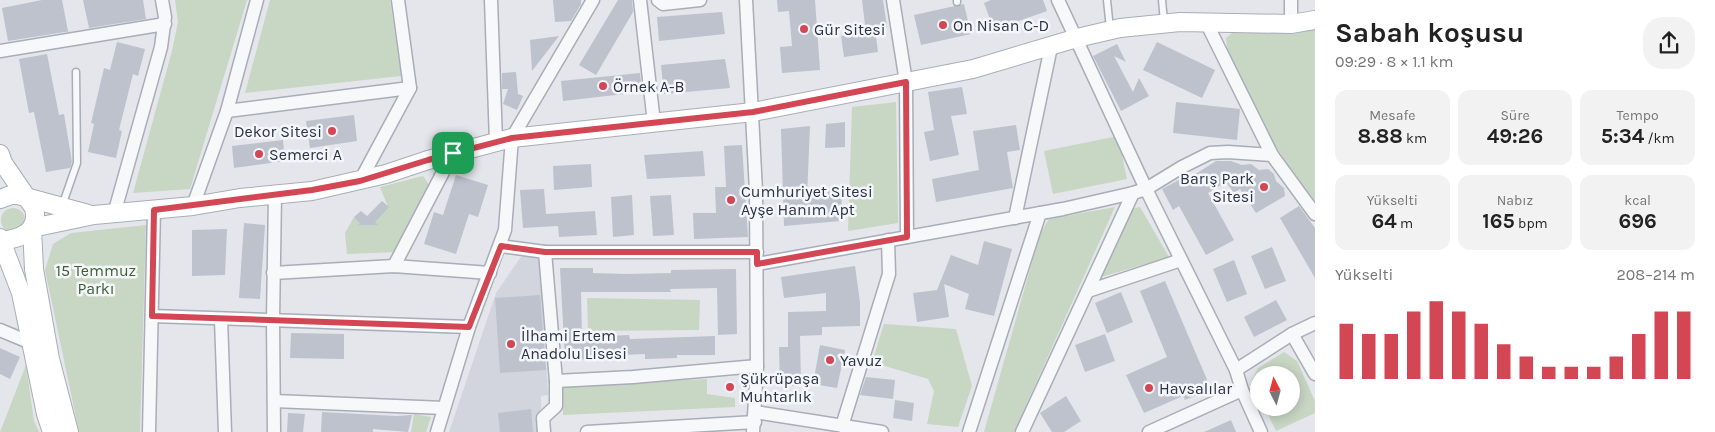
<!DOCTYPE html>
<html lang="tr">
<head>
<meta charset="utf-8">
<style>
	:root { --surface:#fff; --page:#f2f2f2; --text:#222; --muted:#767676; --accent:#d34754 }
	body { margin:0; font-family:Karla,sans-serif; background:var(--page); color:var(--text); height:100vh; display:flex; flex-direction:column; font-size:19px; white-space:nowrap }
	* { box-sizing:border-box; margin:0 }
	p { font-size:16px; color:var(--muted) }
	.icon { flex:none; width:28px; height:28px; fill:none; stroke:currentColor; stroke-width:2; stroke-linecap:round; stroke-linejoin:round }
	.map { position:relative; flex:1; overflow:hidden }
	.panel { display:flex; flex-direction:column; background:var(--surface); width:400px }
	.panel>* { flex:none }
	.needle { width:32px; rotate:354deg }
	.buttons { position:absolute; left:1250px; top:366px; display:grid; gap:10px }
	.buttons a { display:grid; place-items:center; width:50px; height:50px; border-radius:50%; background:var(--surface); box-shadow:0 2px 12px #0003; font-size:25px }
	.pin { position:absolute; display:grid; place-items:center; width:42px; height:42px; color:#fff; margin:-21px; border-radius:10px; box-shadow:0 2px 8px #0006 }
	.round { display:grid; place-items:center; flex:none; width:52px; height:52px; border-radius:20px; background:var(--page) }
	.head { display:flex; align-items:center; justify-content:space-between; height:85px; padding:0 20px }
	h1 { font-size:28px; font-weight:700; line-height:38px }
	.metrics { display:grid; grid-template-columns:repeat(3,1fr); gap:8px; height:85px; padding:5px 20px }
	.metrics div { display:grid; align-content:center; border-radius:12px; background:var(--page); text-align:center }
	.metrics b { font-size:21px; font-weight:700 }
	.metrics small { font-size:14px; font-weight:400 }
	.metrics p { font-size:14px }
	.chart { height:140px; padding:10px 20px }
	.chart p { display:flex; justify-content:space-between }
	.chart svg { width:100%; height:90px; margin-top:5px; stroke:var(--accent); stroke-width:6 }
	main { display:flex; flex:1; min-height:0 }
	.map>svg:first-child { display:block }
	.built { fill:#d2d5de }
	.green { fill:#c8d6c4 }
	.building { fill:#bdc2cc }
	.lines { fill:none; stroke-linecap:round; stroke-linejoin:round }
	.service-casing { stroke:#a8adb7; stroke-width:9 }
	.minor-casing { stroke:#a8adb7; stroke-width:15 }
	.secondary-casing { stroke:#a8adb7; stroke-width:20 }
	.service { stroke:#f7f8fa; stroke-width:6 }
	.minor { stroke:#f7f8fa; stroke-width:12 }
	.secondary { stroke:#fff; stroke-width:18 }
	.route-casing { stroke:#fff; stroke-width:10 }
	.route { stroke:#d34754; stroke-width:6 }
	.poi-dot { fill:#d34754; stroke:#f4f6f9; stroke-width:2 }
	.labels { text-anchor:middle; stroke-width:5; stroke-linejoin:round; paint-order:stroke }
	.poi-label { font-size:16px; fill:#2a3345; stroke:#f4f6f9; text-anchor:start }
	.park-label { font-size:16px; fill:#3d6137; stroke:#f4f6f9 }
</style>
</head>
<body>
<main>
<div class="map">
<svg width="1315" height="432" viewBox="0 0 1315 432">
	<rect width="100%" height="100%" fill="#e4e6ec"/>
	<polygon class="built" points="525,251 540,256 548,395 541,396 541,408 536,417 538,432 449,432 496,293"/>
	<g class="green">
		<polygon points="175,0 247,0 190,189 133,193 172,51 178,22"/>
		<polygon points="270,0 390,0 401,76 245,93"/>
		<path d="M1315 30V202C1285 159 1230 90 1226 38L1233 32H1286Z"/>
		<polygon points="896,102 898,223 848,231 852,107"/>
		<polygon points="1118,136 1127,179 1053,194 1044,151"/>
		<polygon points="423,176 434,192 395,252 347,254 345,233 354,217 361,225 372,225 388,207 380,187"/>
		<polygon points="1115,207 1014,432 984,432 1040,234 1049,219"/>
		<polygon points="1140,207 1169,257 1098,278 1130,209"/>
		<circle cx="13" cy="220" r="12"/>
		<polygon points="146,225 140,432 79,432 45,270 53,244 71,233"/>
		<polygon points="587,298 700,300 699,330 588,331"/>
		<polygon points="884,324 956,329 972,386 958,427 927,424 934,391 928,379 872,362"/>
		<polygon points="1284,352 1297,361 1315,401 1315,413 1276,431 1265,408 1291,408 1291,375 1259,375 1259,395 1252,380 1258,368"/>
		<polygon points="26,365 34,421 39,432 0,432"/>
		<polygon points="707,379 707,394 735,398 735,407 563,415 563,386"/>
		<polygon points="414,414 431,417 426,432 411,432"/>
	</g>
	<g class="building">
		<polygon points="42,0 62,0 68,31 71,31 8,41 2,8"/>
		<polygon points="83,0 143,0 146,19 89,28"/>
		<polygon points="553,0 581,0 581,4 571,21 555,22"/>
		<polygon points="618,0 632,0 633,12 596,75 579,65"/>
		<polygon points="777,0 815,0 820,70 782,73 780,47 792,46 789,11 778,12"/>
		<polygon points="862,0 883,0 887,27 875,29 878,52 844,57 841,36 866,33"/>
		<polygon points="991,0 1043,0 1047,11 994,30 984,3"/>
		<polygon points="964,4 971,34 921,45 914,15"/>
		<polygon points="722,12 725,34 659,41 657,17"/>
		<polygon points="559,36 532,71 530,40"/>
		<polygon points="117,42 145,49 138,76 133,74 119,130 122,131 116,158 88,152 94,124 91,123 104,68 110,70"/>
		<polygon points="1157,42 1215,70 1202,98 1143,70"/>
		<polygon points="1117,44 1126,62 1114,56 1133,92 1139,78 1149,96 1121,111 1093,56"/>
		<polygon points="47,54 59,115 64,114 72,162 70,168 46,172 34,112 29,113 19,59"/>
		<polygon points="725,59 730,88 664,94 661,65"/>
		<polygon points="516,72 518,94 523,96 517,110 503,104 508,89 502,89 502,73"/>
		<polygon points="640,73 642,92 563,101 561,81"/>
		<polygon points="962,87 967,114 951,116 959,155 930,161 924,132 934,130 928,92"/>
		<polygon points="1176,102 1240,109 1237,140 1173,133"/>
		<polygon points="354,115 357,141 310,148 306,121"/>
		<polygon points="845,122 845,147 825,148 826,124"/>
		<polygon points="1016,125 1020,150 1007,152 1013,188 936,202 932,179 979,170 973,131"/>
		<polygon points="810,126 807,197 824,196 824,191 842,191 841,221 784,226 781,129"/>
		<polygon points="283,140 285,161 234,168 232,146"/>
		<polygon points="742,145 748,237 694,239 693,213 716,213 715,187 726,187 724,146"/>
		<polygon points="703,151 705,176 647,179 644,155"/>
		<polygon points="1216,161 1231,161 1242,165 1251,164 1259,170 1268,169 1274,174 1276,181 1284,188 1285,196 1256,213 1240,189 1234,193 1226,182 1208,193 1234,240 1206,255 1179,206 1173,210 1162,189 1190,174 1191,177"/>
		<polygon points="591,164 592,187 554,190 553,166"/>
		<polygon points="456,175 488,185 478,217 469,214 456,254 424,244 434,212 443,215"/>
		<polygon points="544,189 546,214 595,211 597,235 559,237 558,226 523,228 520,190"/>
		<polygon points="632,195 634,235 613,237 611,197"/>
		<polygon points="671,195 674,235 653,236 650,196"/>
		<polygon points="382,201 389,207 375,222 378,225 358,225 360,224 354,217 361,211 367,216"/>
		<polygon points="1299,206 1315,228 1315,278 1280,218"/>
		<polygon points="244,223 265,225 260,299 239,298"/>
		<polygon points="227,229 225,275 192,276 192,230"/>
		<polygon points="984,241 1012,249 994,316 965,309 969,294 944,284 949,317 917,322 913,293 937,290 951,255 978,265"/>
		<polygon points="1272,247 1286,281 1265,289 1251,256"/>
		<polygon points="1234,260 1247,294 1227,302 1213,269"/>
		<polygon points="855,266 860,302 860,326 822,327 822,335 800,336 801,386 780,386 779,347 788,347 788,312 826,311 826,293 784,298 781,277"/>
		<polygon points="560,268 593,268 593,273 626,274 671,273 671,270 736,269 737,334 718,335 717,288 670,289 671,292 581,292 582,337 629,335 630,339 715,336 715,355 677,355 677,358 645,359 645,354 596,356 596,359 565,360"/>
		<polygon points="1165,281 1211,389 1185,400 1183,396 1144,413 1126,375 1167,357 1140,291"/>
		<polygon points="1121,292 1133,322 1107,333 1095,303"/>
		<polygon points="540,295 546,370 500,373 495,298"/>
		<polygon points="1276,300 1287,320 1254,337 1244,317"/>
		<polygon points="291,333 344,334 344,359 290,358"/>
		<polygon points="1105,334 1115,361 1085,372 1075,345"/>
		<polygon points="820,345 845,350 837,388 813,384"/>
		<polygon points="0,348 20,357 10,379 0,374"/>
		<polygon points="866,377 895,380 893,399 860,395"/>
		<polygon points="1066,396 1081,421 1064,432 1052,432 1040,413"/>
		<polygon points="895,400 914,403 912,421 893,418"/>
		<polygon points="531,409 533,432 500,432 498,413"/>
		<polygon points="322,412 396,416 412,415 408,432 373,429 373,432 321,432"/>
		<polygon points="288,413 305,414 303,432 287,432"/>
		<polygon points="1231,420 1236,432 1204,432"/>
	</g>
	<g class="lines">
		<g class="service-casing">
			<g id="service">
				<polyline points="957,0 957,2"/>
				<polyline points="1107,0 1110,29"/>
				<polyline points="1162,0 1164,22"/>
				<polyline points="62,206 77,163 76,72"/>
			</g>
		</g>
		<g class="minor-casing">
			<g id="minor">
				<polyline points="491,0 496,142"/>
				<polyline points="640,0 654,123"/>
				<polyline points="658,0 663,4 700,0"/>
				<polyline points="746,0 756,191 757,366 753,432"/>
				<polyline points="893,0 906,82 907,237"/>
				<polyline points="1058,0 1146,189 1236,370 1242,390 1261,432"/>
				<polyline points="1206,22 1272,155 1315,214"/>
				<polyline points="1291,24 1291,0"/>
				<polyline points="0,51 165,24"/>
				<polyline points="227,111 410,88"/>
				<polyline points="360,181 410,88 398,0"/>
				<polyline points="193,206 227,111 257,0"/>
				<polyline points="114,214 161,47 165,17 162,0"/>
				<polyline points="1015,218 1051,47"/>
				<polyline points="501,246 545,252 757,252"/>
				<polyline points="757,264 1063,209 1133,193 1146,189 1182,167 1210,153 1228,152 1272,155"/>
				<polyline points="394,266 453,153"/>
				<polyline points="273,273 394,266 490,273"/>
				<polyline points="1088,291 1181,260"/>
				<polyline points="152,316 469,327"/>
				<polyline points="221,319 225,432"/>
				<polyline points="0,330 31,343"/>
				<polyline points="1292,334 1315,374"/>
				<polyline points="1236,370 1292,334 1315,323"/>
				<polyline points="556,381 633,377 757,366"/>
				<polyline points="274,401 444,408"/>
				<polyline points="755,412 882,432"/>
				<polyline points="842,426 889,274 888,240"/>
				<polyline points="149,432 154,210"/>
				<polyline points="274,432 273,320 275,195"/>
				<polyline points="437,432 469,327 505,230 512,138 593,0"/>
				<polyline points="544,432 543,418 556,406 556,381 545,252"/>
				<polyline points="587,432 755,422"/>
				<polyline points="969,432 1040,213"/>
				<polyline points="1022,432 1133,193"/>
				<polyline points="1149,432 1242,390"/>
			</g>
		</g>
		<g class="secondary-casing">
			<g id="secondary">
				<path d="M0 154 3 163 34 208C40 232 20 239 0 241"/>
				<polyline points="0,199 11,195 18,195 88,214"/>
				<polyline points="32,228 94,215 193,206 240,198 312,191 386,174 428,160 512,138 753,112 973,69 1077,38 1120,28 1180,22 1291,24 1315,20"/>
				<polyline points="32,228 34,269 50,359 69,432"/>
				<polyline points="0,238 21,293 46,414 52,432"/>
			</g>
		</g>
		<use href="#service" class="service"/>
		<use href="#minor" class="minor"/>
		<use href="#secondary" class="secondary"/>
	</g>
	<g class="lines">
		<g class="route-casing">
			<polygon id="route" points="906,82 907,237 757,264 757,252 545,252 501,246 469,327 152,316 154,210 312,190 360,181 428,160 512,138 753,112"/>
		</g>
		<use href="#route" class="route"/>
	</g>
	<g class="poi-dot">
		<circle cx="943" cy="25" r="5"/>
		<circle cx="804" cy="29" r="5"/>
		<circle cx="603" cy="86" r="5"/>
		<circle cx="332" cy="131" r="5"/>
		<circle cx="259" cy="154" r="5"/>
		<circle cx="1264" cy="187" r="5"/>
		<circle cx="731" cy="200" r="5"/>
		<circle cx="511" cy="344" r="5"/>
		<circle cx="830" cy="360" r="5"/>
		<circle cx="730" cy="387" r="5"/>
		<circle cx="1149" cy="388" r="5"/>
	</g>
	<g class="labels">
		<g class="poi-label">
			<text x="953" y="31">On Nisan C-D</text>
			<text x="814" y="35">Gür Sitesi</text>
			<text x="613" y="92">Örnek A-B</text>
			<text x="322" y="137" text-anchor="end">Dekor Sitesi</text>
			<text x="269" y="160">Semerci A</text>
			<text x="1254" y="184" text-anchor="end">Barış Park<tspan x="1254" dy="18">Sitesi</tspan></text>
			<text x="741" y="197">Cumhuriyet Sitesi<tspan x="741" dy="18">Ayşe Hanım Apt</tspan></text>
			<text x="521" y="341">İlhami Ertem<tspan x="521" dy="18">Anadolu Lisesi</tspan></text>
			<text x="840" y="366">Yavuz</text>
			<text x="740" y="384">Şükrüpaşa<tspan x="740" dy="18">Muhtarlık</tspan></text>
			<text x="1159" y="394">Havsalılar</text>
		</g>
		<g class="park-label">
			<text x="96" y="276">15 Temmuz<tspan x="96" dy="18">Parkı</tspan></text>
		</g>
	</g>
</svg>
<div class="buttons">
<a><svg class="needle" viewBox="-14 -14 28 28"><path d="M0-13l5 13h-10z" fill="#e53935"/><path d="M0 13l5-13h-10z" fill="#767676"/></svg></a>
</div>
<div class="pin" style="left:453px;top:153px;background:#1e9e55"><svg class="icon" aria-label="arrive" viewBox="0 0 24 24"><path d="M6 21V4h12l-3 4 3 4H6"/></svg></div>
</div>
<section class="panel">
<div class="head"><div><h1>Sabah koşusu</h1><p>09:29 · 8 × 1.1 km</p></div><a class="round"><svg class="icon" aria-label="share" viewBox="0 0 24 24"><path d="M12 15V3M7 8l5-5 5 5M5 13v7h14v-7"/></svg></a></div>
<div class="metrics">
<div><p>Mesafe</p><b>8.88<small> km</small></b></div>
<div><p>Süre</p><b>49:26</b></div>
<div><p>Tempo</p><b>5:34<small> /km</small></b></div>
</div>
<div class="metrics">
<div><p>Yükselti</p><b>64<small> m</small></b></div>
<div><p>Nabız</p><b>165<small> bpm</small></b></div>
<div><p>kcal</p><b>696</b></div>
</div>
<div class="chart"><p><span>Yükselti</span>208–214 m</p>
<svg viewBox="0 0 160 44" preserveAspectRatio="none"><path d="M5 44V17M15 44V22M25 44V22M35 44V11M45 44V6M55 44V11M65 44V17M75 44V27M85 44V33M95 44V38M105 44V38M115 44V38M125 44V33M135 44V22M145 44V11M155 44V11"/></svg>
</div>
</section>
</main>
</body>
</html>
